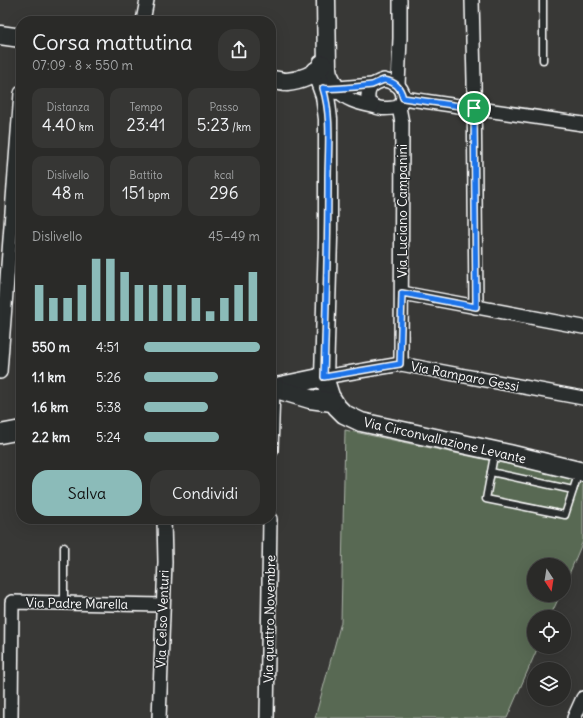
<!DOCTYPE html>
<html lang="it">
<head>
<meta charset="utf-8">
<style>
	:root { --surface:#2a2a28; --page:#363634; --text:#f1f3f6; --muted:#a5a7a8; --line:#464645; --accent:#8bbbb9 }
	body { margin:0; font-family:Delius,sans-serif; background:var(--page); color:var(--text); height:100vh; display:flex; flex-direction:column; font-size:15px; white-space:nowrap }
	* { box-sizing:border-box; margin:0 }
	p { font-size:13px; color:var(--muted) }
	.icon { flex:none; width:22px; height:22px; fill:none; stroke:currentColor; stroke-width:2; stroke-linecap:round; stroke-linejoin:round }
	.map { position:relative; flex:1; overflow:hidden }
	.details { position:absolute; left:16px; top:16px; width:260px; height:508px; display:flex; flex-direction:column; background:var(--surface); border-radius:16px; box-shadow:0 4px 16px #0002,0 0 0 1px var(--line) }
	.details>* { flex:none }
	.needle { width:26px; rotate:168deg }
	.buttons { position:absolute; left:527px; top:558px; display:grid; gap:8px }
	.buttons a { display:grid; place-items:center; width:44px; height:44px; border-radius:50%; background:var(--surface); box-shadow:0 4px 16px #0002,0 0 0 1px var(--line); font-size:20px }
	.pin { position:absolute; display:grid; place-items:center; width:34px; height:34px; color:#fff; margin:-17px; border:2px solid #fff; border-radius:50%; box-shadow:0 1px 4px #0007 }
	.round { display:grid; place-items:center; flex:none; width:42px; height:42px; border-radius:16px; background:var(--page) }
	.overview { display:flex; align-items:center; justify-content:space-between; height:68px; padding:0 16px }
	h1 { font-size:22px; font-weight:600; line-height:30px }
	.figures { display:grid; grid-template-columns:repeat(3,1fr); gap:6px; height:68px; padding:4px 16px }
	.figures div { display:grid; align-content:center; border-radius:10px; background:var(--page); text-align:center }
	.figures b { font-size:17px; font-weight:600 }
	.figures small { font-size:11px; font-weight:400 }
	.figures p { font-size:11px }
	.chart { height:112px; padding:8px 16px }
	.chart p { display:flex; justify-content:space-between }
	.chart svg { width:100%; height:72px; margin-top:4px; stroke:var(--accent); stroke-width:6 }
	.cta { display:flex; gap:8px; margin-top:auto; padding:8px 16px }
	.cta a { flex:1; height:46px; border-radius:16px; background:var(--accent); color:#111; font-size:16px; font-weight:600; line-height:46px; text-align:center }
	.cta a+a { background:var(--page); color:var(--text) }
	ul { padding:0 16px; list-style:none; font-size:13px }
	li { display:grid; grid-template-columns:64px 48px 1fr; align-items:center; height:30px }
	li i { height:10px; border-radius:5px; background:var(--accent) }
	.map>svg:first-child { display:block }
	.green { fill:#596953; stroke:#acb4a9 }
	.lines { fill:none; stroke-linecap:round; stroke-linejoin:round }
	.lane-casing { stroke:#fff; stroke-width:9 }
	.street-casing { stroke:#fff; stroke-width:16 }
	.secondary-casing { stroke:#fff; stroke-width:21 }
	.lane { stroke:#2a2d2e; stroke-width:6 }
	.street { stroke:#2a2d2e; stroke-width:13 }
	.secondary { stroke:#2a2d2e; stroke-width:18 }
	.route-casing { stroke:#fff; stroke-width:8 }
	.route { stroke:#1a73e8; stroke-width:5 }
	.labels { text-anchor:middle; stroke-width:3; stroke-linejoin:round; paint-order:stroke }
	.street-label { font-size:13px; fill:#fff; stroke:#2a2d2e }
</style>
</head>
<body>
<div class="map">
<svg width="583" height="718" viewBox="0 0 583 718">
	<rect width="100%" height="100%" fill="#383836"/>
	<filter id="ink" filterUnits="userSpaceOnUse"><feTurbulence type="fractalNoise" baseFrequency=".025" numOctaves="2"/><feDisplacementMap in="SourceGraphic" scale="8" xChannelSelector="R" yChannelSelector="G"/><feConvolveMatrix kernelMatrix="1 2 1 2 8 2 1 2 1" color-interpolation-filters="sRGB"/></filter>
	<g filter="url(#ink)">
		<polygon class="green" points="345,430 583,480 583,541 564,586 564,565 534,565 534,595 560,595 550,617 534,617 534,647 538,647 507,718 315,718 341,622"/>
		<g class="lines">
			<g class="lane-casing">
				<g id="lane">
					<polyline points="543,0 543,60"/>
					<polyline points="493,461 486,499 565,515 577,478"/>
					<polyline points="491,472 573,490"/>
					<polyline points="64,603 64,547"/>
				</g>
			</g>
			<g class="street-casing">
				<g id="street">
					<polyline points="472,0 474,80 476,307"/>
					<polyline points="143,21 147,0"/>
					<path d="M384 80C393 82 404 86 403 98 403 100 400 104 399 107 388 109 376 111 368 101 367 88 371 84 384 80Z"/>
					<polyline points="398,85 400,38 400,0"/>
					<path d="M336 88C345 100 358 103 372 106"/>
					<polyline points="327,89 372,85"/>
					<polyline points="403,98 583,124"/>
					<polyline points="399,107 402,123 401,364"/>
					<polyline points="402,293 583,327"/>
					<polyline points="0,372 21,93"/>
					<polyline points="324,377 401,364 583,398"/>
					<polyline points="271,451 273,388"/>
					<polyline points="11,718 12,602 162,605"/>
					<polyline points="159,718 165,562 164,519"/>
					<polyline points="267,718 270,519"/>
					<polyline points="574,718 583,698"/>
				</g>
			</g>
			<g class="secondary-casing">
				<g id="secondary">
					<polyline points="326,0 327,68 328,74 336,90"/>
					<polyline points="0,35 21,38"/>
					<polyline points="316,71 325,96 328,119 328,238 324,377 330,396 337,407 344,414 361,422 509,454 583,472"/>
					<path d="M271 80C276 80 282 82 287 82 298 81 318 75 322 64"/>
					<polyline points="276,387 324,377"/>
					<polyline points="273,388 310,399 332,402"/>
					<polyline points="0,434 21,430"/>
				</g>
			</g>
			<use href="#lane" class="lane"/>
			<use href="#street" class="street"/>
			<use href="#secondary" class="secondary"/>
		</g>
	</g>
	<g class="lines" filter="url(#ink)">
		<g class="route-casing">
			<path id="route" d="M384 80C395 82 400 86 403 98L474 108 476 307 402 293 400 364 324 377C326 311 328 245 328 179 328 150 332 117 323 88 327 90 366 86 372 85 375 84 380 81 384 80Z"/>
		</g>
		<use href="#route" class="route"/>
	</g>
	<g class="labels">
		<g class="street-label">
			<text transform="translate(402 211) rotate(-90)" y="5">Via Luciano Campanini</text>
			<text transform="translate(465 376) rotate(11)" y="5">Via Ramparo Gessi</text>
			<text transform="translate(445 440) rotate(13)" y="5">Via Circonvallazione Levante</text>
			<text transform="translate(77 603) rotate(1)" y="5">Via Padre Marella</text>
			<text transform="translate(162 619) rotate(-88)" y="5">Via Celso Venturi</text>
			<text transform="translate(269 619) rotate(-89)" y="5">Via quattro Novembre</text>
		</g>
	</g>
</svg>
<div class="buttons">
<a><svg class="needle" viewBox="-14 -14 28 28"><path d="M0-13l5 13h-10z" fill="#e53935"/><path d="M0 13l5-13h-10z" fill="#a5a7a8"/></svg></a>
<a><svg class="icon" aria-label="locate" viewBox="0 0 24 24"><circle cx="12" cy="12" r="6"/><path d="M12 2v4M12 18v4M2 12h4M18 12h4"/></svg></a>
<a><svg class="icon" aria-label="layers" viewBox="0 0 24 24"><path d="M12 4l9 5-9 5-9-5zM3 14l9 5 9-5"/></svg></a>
</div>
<div class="pin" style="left:474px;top:108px;background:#1e9e55"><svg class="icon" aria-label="arrive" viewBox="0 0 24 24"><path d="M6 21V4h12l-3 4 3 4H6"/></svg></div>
<section class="details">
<div class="overview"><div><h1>Corsa mattutina</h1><p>07:09 · 8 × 550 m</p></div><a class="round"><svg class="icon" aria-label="share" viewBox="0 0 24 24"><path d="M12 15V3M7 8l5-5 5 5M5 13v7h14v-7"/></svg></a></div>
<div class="figures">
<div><p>Distanza</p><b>4.40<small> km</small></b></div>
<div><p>Tempo</p><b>23:41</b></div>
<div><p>Passo</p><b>5:23<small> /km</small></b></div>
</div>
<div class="figures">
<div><p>Dislivello</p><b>48<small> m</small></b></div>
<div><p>Battito</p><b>151<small> bpm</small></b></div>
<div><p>kcal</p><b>296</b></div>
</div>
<div class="chart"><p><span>Dislivello</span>45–49 m</p>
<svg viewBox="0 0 160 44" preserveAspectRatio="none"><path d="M5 44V22M15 44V30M25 44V30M35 44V22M45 44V6M55 44V6M65 44V14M75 44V22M85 44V22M95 44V22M105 44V22M115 44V30M125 44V38M135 44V30M145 44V22M155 44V14"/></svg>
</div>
<ul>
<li><b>550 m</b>4:51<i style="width:100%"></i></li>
<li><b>1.1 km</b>5:26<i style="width:64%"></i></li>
<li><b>1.6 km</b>5:38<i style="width:55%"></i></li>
<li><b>2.2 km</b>5:24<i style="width:65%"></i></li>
</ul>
<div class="cta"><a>Salva</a><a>Condividi</a></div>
</section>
</div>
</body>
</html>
